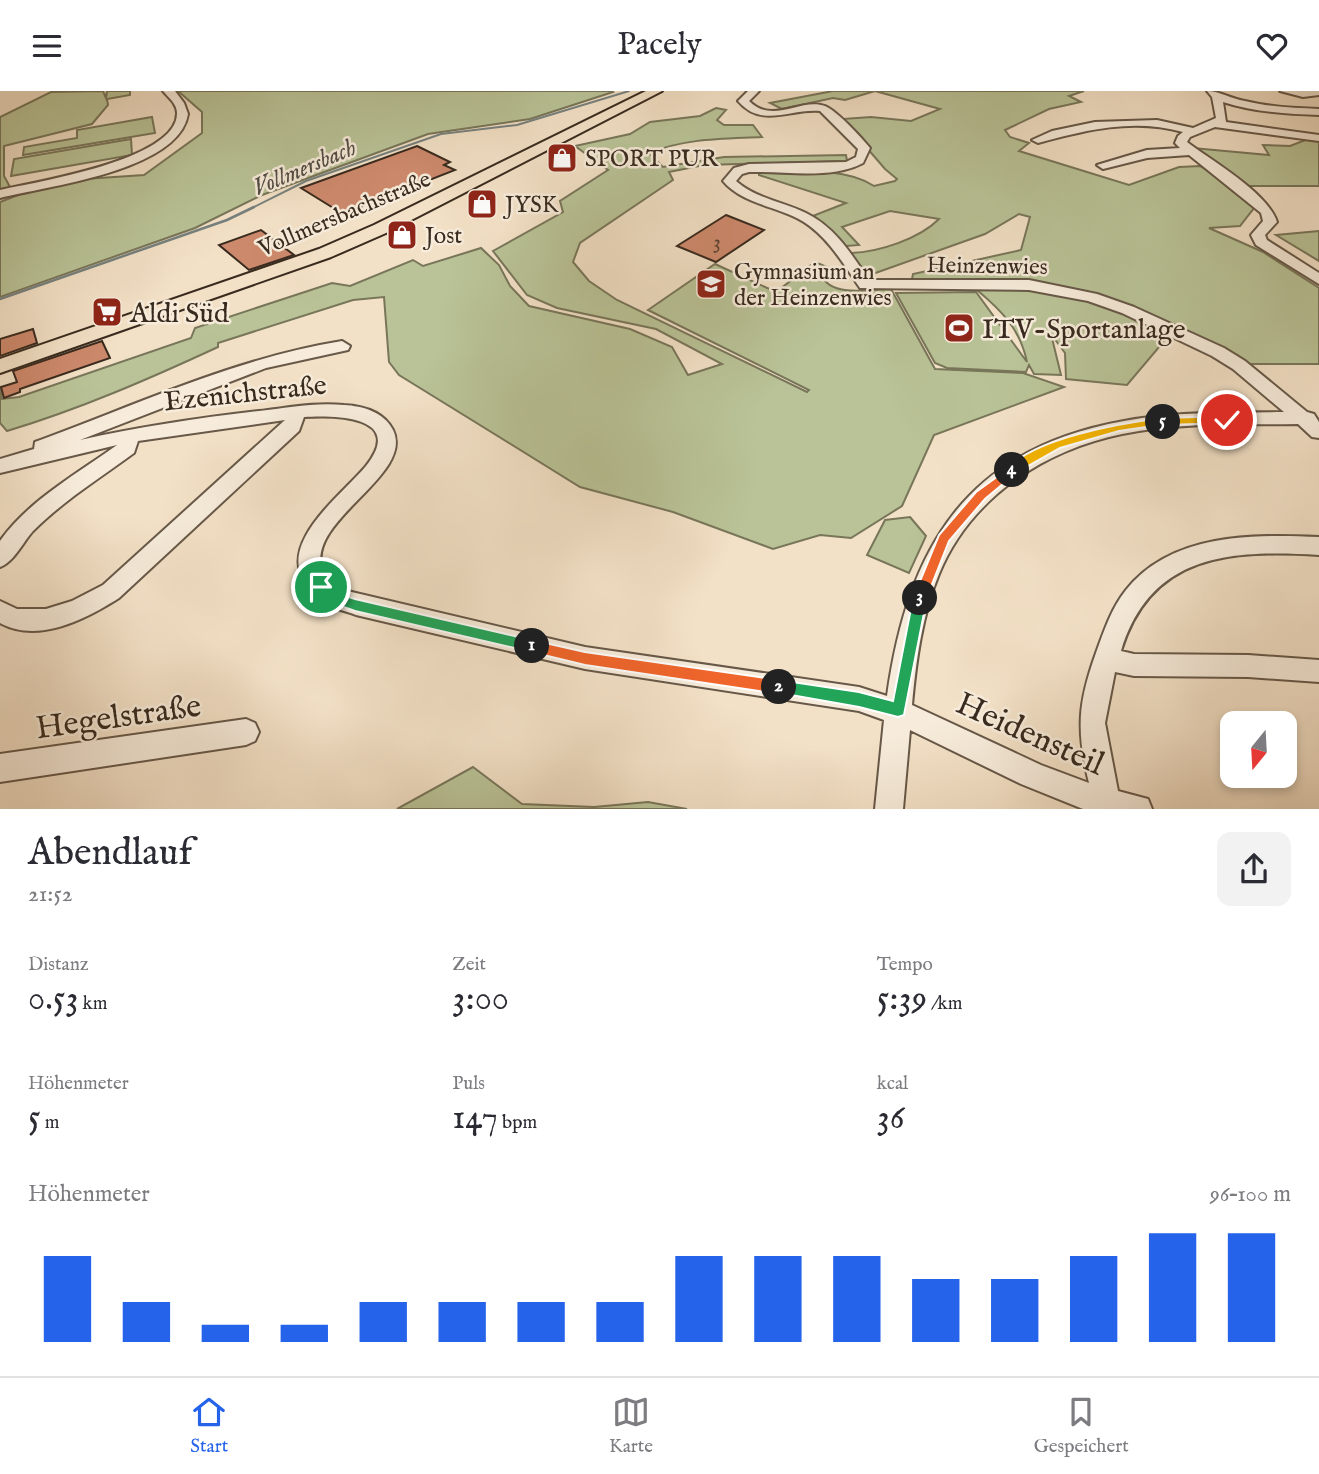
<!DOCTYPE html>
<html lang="de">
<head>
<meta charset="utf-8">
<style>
	:root { --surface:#fff; --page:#f2f2f3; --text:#2b2b33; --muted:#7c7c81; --line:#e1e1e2; --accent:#2563eb }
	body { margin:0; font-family:"IM FELL English",serif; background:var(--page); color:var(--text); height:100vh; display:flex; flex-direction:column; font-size:26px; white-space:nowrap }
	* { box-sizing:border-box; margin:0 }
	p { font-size:23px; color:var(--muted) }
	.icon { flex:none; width:38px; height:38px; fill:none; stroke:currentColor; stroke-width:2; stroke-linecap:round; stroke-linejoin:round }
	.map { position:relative; height:718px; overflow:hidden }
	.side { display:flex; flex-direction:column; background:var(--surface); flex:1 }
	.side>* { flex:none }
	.needle { width:46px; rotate:198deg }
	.buttons { position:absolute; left:1220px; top:620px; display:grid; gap:14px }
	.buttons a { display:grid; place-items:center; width:77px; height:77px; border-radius:14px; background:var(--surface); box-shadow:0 4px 10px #0003; font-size:35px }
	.pin { position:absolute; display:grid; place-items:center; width:60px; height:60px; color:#fff; margin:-30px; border:4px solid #fff; border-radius:50%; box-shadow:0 2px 7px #0007 }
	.km { position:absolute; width:35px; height:35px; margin:-18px; border-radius:50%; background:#222; color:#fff; font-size:19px; line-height:35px; text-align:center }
	.round { display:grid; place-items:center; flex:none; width:74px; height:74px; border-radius:14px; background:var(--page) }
	.head { display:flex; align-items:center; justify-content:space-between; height:119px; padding:0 28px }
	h1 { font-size:38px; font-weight:600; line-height:52px }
	.metrics { display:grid; grid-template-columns:repeat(3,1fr); gap:10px; height:119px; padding:7px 28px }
	.metrics div { display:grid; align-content:center }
	.metrics b { font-size:35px; font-weight:600 }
	.metrics small { font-size:19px; font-weight:400 }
	.metrics p { font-size:19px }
	.chart { height:196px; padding:14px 28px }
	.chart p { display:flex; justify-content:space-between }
	.chart svg { width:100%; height:126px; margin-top:7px; stroke:var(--accent); stroke-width:6 }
	header { display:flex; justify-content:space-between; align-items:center; height:91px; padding:0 28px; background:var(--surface); font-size:32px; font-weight:600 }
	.tab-bar { display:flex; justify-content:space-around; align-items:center; height:98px; border-top:2px solid var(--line); background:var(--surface); font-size:19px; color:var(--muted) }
	.tab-bar a { display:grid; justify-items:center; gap:4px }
	.tab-bar .on { color:var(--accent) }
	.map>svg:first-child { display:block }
	.green { fill:#b9c397; stroke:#78765a; stroke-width:2 }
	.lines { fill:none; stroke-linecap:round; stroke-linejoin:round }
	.stream-far1 { stroke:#76817f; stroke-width:2 }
	.stream { stroke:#76817f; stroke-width:2.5 }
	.building { fill:#cd896c; stroke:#382a1e; stroke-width:2 }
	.minor-casing { stroke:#675848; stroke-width:4 }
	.major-casing { stroke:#382a1e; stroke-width:4 }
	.minor { fill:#f7ecdb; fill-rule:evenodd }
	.major { fill:#f3e1c7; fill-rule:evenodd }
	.split-1 { fill:#22a559; stroke:#fff; stroke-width:2 }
	.split-2 { fill:#f0652b; stroke:#fff; stroke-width:2 }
	.split-3 { fill:#22a559; stroke:#fff; stroke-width:2 }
	.split-4 { fill:#f0652b; stroke:#fff; stroke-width:2 }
	.split-5 { fill:#f5b400; stroke:#fff; stroke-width:2 }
	.split-6 { fill:#f5b400; stroke:#fff; stroke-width:2 }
	.labels { text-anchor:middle; stroke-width:5; stroke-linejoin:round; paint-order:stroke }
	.far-number-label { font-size:21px; fill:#5d4232 }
	.far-poi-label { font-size:23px; fill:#382a1e; stroke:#f7ecdb; text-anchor:start }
	.far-street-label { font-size:23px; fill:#382a1e; stroke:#f7ecdb }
	.far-water-label { font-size:24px; font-style:italic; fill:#524e46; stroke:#f7ecdb }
	.poi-label { font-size:28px; fill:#382a1e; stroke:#f7ecdb; text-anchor:start }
	.street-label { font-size:28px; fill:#382a1e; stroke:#f7ecdb }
	.near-street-label { font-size:33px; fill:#382a1e; stroke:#f7ecdb }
</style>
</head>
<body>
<header><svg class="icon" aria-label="menu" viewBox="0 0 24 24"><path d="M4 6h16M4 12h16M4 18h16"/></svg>Pacely<svg class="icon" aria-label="heart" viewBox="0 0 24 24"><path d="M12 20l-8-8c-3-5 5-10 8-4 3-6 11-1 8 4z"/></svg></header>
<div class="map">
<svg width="1319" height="718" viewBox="0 0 1319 718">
	<rect width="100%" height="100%" fill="#f3e1c7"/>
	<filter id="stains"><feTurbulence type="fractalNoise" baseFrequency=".00286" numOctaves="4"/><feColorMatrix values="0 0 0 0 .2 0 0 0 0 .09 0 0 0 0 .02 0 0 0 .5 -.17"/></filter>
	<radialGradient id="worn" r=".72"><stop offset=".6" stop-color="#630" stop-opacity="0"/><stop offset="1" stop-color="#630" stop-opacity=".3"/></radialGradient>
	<g class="green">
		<polygon points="103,0 106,7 107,0 130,0 130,4 107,8 108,14 92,33 4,55 4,85 10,96 0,99 0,26 51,1"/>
		<polygon points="178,0 612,0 613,1 530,28 428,43 262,104 195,137 0,206 0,111 54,90 144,84 202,42 202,21"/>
		<path d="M833 0H1084L1069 5 1081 11 1049 18 1005 39 1010 46 1029 52 1019 60 1129 94 1179 76 1200 75 1223 88 1254 117 1240 135 1209 137 1263 161 1319 197V273H1243L1170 243 1127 294 1066 288 1065 262 1051 243 1061 284 1034 283 1029 274 1026 281 947 277 935 272 896 202 976 201 1027 271C1020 238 1002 220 977 199L1002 197 926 191 912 188 913 183 1021 159 1030 126 1019 123 985 143 867 185 851 162C879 161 919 148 939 128L890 120 842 136 859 154 846 155 810 126 846 112 759 84V81C795 81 843 75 874 95L895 90 897 88 885 78 842 28 871 26 911 30 940 18 875 0 845 9 833 7 782 18 770 12Z"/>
		<path d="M716 17 726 19 717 29 724 34H753L762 46C723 48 686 47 649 62L663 76 724 66 846 64 847 70 704 74 669 81 673 89 580 152 573 171 589 190 617 209 807 301 809 299 648 219 715 173 776 201 815 171 829 177 822 185C832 207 872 198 891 198L935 278 1023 282 1064 296 934 344 902 415 851 447 820 444 773 458 673 421 580 396 399 284 389 271 384 206 353 209 218 252V256C149 288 80 318 7 340L0 332V296L2 308 19 306 191 247 195 237 332 192 350 195 413 169 423 175 481 157 499 174 510 195 529 215 630 238 672 256 688 284 722 273 656 238 557 217 527 204 493 160 563 121 560 110 608 79 575 55 630 43 650 31 700 25Z"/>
		<polygon points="152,26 155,42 23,64 24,56 77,47 77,39"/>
		<polygon points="131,48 132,64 11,85 14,68"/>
		<polygon points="1308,48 1319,49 1319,95 1243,95 1193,57 1269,64 1263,54 1290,55"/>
		<polygon points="1319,140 1319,170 1276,144"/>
		<polygon points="910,426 926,445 909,482 867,464 885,429"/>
		<polygon points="473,676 522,713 594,716 648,711 687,718 397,718"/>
	</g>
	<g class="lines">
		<polyline class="stream-far1" points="250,118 306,90 441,43 517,34 629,0"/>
		<polyline class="stream" points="0,208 227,129 254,116"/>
	</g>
	<g class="building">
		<polygon points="417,55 450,71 444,74 455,79 343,123 301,97"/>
		<polygon points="726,124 764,139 716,171 677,155"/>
		<polygon points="261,139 294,164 249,179 219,154"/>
		<polygon points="33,238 37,252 0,265 0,248"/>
		<polygon points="102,250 110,267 20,298 20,301 4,307 1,296 17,291 13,280"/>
	</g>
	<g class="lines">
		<g class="minor-casing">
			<g id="minor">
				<path d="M163 0H175L184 12 188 23C179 80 47 95 0 107V99C35 91 178 69 177 22 177 13 169 7 163 0Z"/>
				<path d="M748 0H759L749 10C773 34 801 6 825 15 837 20 861 46 870 57L863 72C831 89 785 80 749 81L742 83 736 90C755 107 783 111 806 122 835 136 852 164 869 189H1029L1097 203 1134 216 1224 257 1245 270 1307 321 1314 323 1319 331V347L1312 346 1298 333C1240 334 1179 331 1122 343 1044 359 970 407 939 483 922 524 916 571 912 614L1041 674 1089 692C1076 639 1078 612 1096 562 1104 540 1111 518 1126 499 1171 442 1253 443 1319 446V464C1231 459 1151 462 1121 560L1134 563 1248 564 1319 569V591L1248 586 1134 585 1115 581 1105 632 1118 700 1148 708 1152 718H1083L1021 693 910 639 903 718H875L884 629 859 620 585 578 356 524C346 520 335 518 325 513 319 510 315 503 310 498 271 456 341 405 366 375 406 325 335 324 304 326L299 340 119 507C86 528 38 553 0 532V510L17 518H46L72 510 103 494 285 329 138 350 134 362C100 387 63 410 33 440 23 451 14 471 0 476V450C29 409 77 383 117 354L0 382V368L34 358 35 351C136 314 236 267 342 250L350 255 348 259 266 277 80 349C139 336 198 327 259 320 287 317 315 311 344 314 363 315 384 321 393 339 415 384 306 429 322 478 324 486 334 493 339 498L585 556 859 596 887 605C908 456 966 358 1124 330 1176 320 1231 322 1284 321L1233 278 1212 265 1122 222 1088 210 1029 199 860 197C844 174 829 147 804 131 779 115 743 114 723 90L734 77 749 73 846 71 856 66 858 58 820 20C791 17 762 38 738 10Z"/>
				<path d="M1207 0C1220 0 1231 8 1245 10 1269 16 1294 17 1319 18V24C1287 23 1254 21 1223 11L1226 31 1319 44V50L1215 36 1190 46 1187 51C1212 70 1267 101 1277 131L1265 144 1267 149 1319 182V193L1256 154 1251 144 1263 130 1261 122 1189 64 1147 67 1103 78 1097 74 1147 59 1180 57 1175 52 1178 45 1183 41C1133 27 1086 39 1038 52L1032 49 1052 40 1095 31 1157 29 1193 37 1216 27 1212 6Z"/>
				<polygon points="1280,0 1319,0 1319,4 1303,6"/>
				<polygon points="246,628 255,632 259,641 255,650 246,654 0,691 0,663"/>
			</g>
		</g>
		<g class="major-casing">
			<polygon id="major" points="646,0 662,0 386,142 331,166 0,282 0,268 319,158 374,134"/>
		</g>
		<use href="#minor" class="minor"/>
		<use href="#major" class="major"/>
	</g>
	<polygon class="split-1" points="321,490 337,502 355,508 532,549 539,555 532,561 355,520 327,510 314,496"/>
	<polygon class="split-2" points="532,549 585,561 779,589 784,591 786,596 784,601 779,603 585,574 527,560 527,551"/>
	<polygon class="split-3" points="920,501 927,507 904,624 898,626 859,616 774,601 771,596 774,591 779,589 859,601 893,610 913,507"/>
	<polygon class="split-4" points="1012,375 1018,379 1016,382 985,408 949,450 925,511 915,511 913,507 939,444 976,401"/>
	<path class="split-5" d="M1163 327 1168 331 1167 333 1119 340 1060 357 1016 382H1008L1006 379C1034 347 1121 332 1163 327Z"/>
	<polygon class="split-6" points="1227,325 1232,329 1231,332 1163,334 1157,331 1163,327"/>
	<defs>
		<g id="shop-square" transform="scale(1.575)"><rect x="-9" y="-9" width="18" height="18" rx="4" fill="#8f2418" stroke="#f7ecdb"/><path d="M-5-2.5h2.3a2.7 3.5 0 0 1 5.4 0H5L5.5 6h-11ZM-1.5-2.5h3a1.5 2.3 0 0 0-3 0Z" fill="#fff"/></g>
		<g id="school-square" transform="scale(1.575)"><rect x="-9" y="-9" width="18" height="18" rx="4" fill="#8f2418" stroke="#f7ecdb"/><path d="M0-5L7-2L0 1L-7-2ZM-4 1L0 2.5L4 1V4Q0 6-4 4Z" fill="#fff"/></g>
		<g id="supermarket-square" transform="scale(1.575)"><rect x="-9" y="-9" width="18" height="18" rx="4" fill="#8f2418" stroke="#f7ecdb"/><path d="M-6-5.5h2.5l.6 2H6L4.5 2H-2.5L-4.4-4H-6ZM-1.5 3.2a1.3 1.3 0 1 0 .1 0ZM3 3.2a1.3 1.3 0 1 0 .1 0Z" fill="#fff"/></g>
		<g id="stadium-square" transform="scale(1.575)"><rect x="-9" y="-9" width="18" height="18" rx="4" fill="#8f2418" stroke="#f7ecdb"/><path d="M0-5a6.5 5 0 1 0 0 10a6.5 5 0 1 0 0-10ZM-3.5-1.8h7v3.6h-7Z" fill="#fff"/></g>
	</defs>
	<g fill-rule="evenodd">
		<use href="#shop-square" x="562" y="67"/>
		<use href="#shop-square" x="482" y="113"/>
		<use href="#shop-square" x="402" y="144"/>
		<use href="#school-square" x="711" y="193"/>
		<use href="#supermarket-square" x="107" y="221"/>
		<use href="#stadium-square" x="959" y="237"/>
	</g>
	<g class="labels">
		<g class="far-number-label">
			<text x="717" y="157">3</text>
		</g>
		<g class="far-poi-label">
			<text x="585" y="75">SPORT PUR</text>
			<text x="505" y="121">JYSK</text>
			<text x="425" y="152">Jost</text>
			<text x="734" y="188">Gymnasium an<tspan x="734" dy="26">der Heinzenwies</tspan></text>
		</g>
		<g class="far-street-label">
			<text transform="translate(344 122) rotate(-23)" y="8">Vollmersbachstraße</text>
			<text transform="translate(987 174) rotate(1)" y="8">Heinzenwies</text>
		</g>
		<g class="far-water-label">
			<text transform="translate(304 76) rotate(-23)" y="8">Vollmersbach</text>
		</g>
		<g class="poi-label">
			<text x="130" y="231">Aldi Süd</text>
			<text x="982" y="247">ITV-Sportanlage</text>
		</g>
		<g class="street-label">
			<text transform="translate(245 301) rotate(-6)" y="10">Ezenichstraße</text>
		</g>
		<g class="near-street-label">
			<text transform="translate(118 624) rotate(-8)" y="12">Hegelstraße</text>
			<text transform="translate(1031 641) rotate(24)" y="12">Heidensteil</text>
		</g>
	</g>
	<rect width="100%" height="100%" filter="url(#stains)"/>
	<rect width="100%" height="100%" fill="url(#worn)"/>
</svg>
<div class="buttons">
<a><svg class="needle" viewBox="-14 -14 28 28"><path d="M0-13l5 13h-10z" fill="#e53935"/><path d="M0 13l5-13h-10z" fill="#7c7c81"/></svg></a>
</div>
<div class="pin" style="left:321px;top:496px;background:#1e9e55"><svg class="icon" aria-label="arrive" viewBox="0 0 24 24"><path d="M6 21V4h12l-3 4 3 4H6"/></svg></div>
<div class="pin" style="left:1227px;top:329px;background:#d93025"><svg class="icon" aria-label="check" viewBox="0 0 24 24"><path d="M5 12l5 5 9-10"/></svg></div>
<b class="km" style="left:532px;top:555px">1</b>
<b class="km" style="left:779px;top:596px">2</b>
<b class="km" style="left:920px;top:507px">3</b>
<b class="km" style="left:1012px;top:379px">4</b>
<b class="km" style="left:1163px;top:331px">5</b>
</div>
<section class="side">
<div class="head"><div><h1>Abendlauf</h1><p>21:52</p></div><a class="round"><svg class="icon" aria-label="share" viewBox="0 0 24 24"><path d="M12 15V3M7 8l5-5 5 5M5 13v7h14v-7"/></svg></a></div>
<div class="metrics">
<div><p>Distanz</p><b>0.53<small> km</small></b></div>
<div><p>Zeit</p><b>3:00</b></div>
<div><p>Tempo</p><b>5:39<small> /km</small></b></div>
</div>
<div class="metrics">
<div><p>Höhenmeter</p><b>5<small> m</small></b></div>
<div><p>Puls</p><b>147<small> bpm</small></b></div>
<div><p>kcal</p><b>36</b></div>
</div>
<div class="chart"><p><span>Höhenmeter</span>96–100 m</p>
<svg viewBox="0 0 160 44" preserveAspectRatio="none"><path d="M5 44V14M15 44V30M25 44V38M35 44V38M45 44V30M55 44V30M65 44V30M75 44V30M85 44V14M95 44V14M105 44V14M115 44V22M125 44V22M135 44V14M145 44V6M155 44V6"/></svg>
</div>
</section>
<nav class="tab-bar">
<a class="on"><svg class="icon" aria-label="home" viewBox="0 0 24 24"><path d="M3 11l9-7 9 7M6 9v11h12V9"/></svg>Start</a>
<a><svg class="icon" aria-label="map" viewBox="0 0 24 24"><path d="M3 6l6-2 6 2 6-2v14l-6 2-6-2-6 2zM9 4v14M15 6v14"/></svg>Karte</a>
<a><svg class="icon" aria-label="saved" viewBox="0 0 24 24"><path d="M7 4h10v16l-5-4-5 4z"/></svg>Gespeichert</a>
</nav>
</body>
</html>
